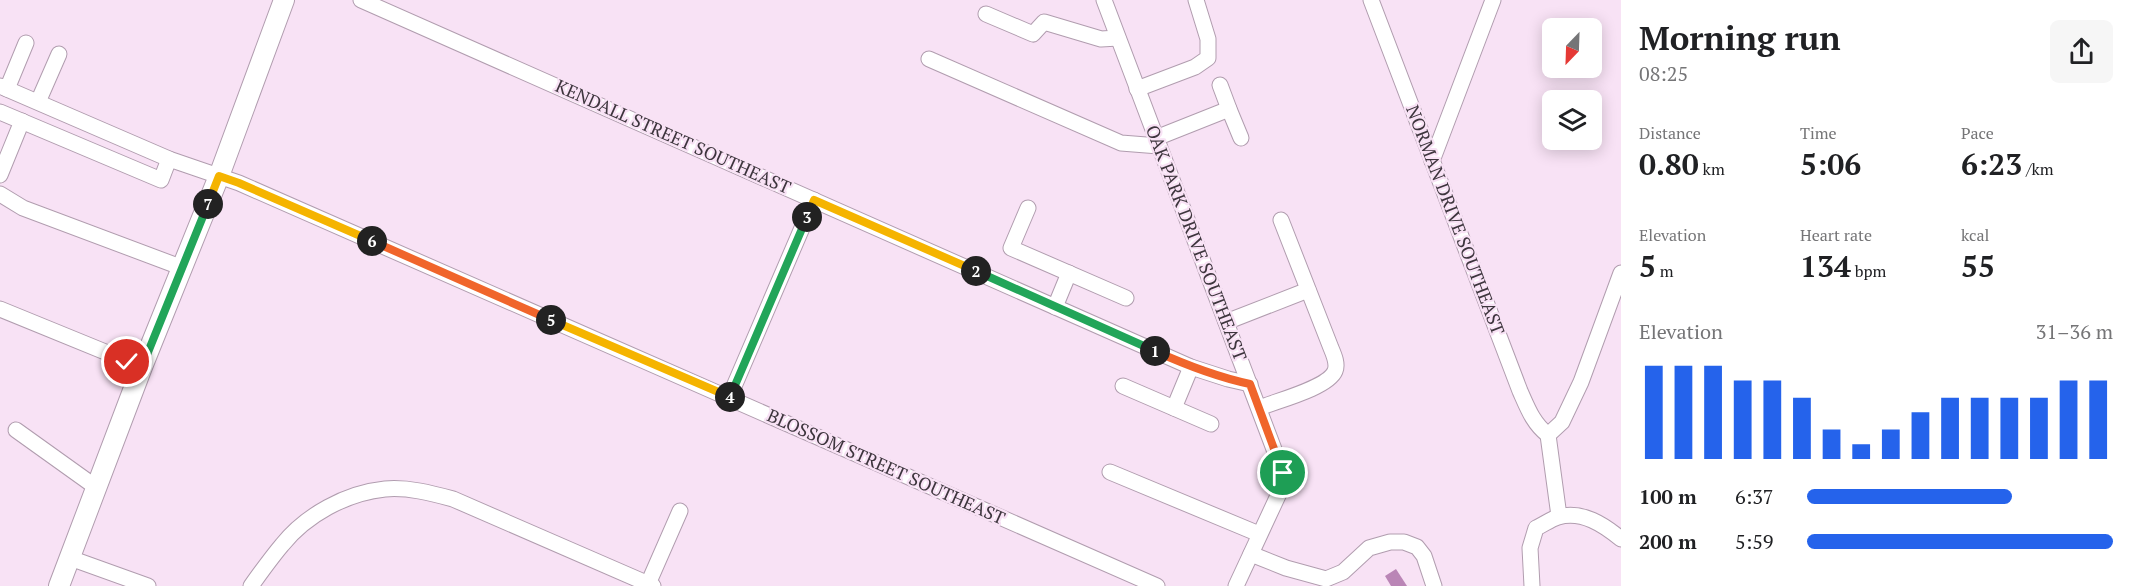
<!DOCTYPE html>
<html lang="en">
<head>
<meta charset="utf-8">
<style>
	:root { --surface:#fff; --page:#f6f6f6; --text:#202124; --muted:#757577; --accent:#2563eb }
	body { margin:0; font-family:"PT Serif",serif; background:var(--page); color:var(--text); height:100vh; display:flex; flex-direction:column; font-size:22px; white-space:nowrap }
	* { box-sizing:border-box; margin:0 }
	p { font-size:20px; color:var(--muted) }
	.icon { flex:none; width:33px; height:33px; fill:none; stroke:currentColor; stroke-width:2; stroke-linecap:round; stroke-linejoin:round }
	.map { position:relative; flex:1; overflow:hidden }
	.side { display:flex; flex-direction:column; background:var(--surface); width:510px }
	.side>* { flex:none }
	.needle { width:39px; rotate:203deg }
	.fabs { position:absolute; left:1542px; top:18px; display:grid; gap:12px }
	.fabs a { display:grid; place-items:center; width:60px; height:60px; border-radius:9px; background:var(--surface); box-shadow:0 3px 15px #0003; font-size:30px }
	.pin { position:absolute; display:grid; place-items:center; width:51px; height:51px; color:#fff; margin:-26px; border:3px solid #fff; border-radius:50%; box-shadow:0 2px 6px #0007 }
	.km { position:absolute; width:30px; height:30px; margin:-15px; border-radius:50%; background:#222; color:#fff; font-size:16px; line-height:30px; text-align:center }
	.round { display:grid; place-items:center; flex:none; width:63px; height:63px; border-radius:9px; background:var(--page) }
	.summary { display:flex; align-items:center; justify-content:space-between; height:102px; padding:0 18px }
	h1 { font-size:33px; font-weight:700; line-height:45px }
	.figures { display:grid; grid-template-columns:repeat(3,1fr); gap:9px; height:102px; padding:6px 18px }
	.figures div { display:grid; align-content:center }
	.figures b { font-size:30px; font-weight:700 }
	.figures small { font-size:16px; font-weight:400 }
	.figures p { font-size:16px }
	.chart { height:168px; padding:12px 18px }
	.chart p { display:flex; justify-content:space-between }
	.chart svg { width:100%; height:108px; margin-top:6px; stroke:var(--accent); stroke-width:6 }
	ul { padding:0 18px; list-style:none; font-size:20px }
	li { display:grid; grid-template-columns:96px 72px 1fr; align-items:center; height:45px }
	li i { height:15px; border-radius:8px; background:var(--accent) }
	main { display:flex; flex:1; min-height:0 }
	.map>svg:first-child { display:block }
	.water { fill:#ba85b6 }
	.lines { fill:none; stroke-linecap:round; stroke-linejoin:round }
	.minor-casing { stroke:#b19daf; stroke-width:17 }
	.major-casing { stroke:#b19daf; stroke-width:22 }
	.minor { stroke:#fff; stroke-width:15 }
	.major { stroke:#fff; stroke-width:20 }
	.split-1-casing { stroke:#fff; stroke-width:12 }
	.split-2-casing { stroke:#fff; stroke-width:12 }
	.split-3-casing { stroke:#fff; stroke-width:12 }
	.split-4-casing { stroke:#fff; stroke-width:12 }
	.split-5-casing { stroke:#fff; stroke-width:12 }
	.split-6-casing { stroke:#fff; stroke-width:12 }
	.split-7-casing { stroke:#fff; stroke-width:12 }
	.split-8-casing { stroke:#fff; stroke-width:12 }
	.split-1 { stroke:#f0652b; stroke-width:8 }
	.split-2 { stroke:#22a559; stroke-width:8 }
	.split-3 { stroke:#f5b400; stroke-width:8 }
	.split-4 { stroke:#22a559; stroke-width:8 }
	.split-5 { stroke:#f5b400; stroke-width:8 }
	.split-6 { stroke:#f0652b; stroke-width:8 }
	.split-7 { stroke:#f5b400; stroke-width:8 }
	.split-8 { stroke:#22a559; stroke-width:8 }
	.labels { text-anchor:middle; stroke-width:4.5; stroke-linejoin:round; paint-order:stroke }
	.street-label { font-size:18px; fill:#3d353d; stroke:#f8e2f5 }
</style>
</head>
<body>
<main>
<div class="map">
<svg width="1621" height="586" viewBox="0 0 1621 586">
	<rect width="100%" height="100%" fill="#f8e2f5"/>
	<polygon class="water" points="1396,569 1407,586 1391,586 1385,576"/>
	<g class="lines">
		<g class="minor-casing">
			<g id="minor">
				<polyline points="361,0 1191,367 1228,379 1250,384"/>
				<polyline points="1104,0 1283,473 1282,487 1236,586"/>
				<path d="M1371 0 1520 391C1528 409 1533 423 1548 435"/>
				<polyline points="986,14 1033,34 1044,22 1101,39 1118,38"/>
				<polyline points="929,59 1121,143 1159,146"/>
				<polyline points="0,86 169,159"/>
				<polyline points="7,89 26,43"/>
				<polyline points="1137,89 1195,67 1208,58 1208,39 1196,0"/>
				<polyline points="38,102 59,54"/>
				<polyline points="1229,109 1241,138"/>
				<polyline points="0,112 161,180 169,159 239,183 1157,586"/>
				<polyline points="1156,138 1229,109 1220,85"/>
				<polyline points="1432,161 1493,0"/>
				<polyline points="0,175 22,121"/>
				<polyline points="0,194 23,208 183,268"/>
				<polyline points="1028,208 1011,248 1126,298"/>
				<polyline points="1055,307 1069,273"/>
				<polyline points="0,309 142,367"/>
				<polyline points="1226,322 1308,290"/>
				<polyline points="1123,386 1211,424"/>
				<polyline points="729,398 814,200"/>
				<polyline points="1174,408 1191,367"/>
				<path d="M1259 408C1276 401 1328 388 1335 371 1338 364 1334 355 1331 348L1281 220"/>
				<polyline points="16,430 97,488"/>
				<polyline points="1548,435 1562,422 1581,382 1621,273"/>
				<polyline points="1548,435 1559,516"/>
				<polyline points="1110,472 1259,534"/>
				<polyline points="1251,554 1286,568 1326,579 1343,572 1369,548 1390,542 1404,542 1417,547 1424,556 1434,586"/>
				<polyline points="70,558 148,586"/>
				<polyline points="648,584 680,511"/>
				<path d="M251 586C261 572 271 558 282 545 306 515 346 493 385 489 408 487 431 493 453 499L653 586"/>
				<path d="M1532 586 1530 548 1536 528C1543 525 1551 519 1558 517 1582 510 1604 525 1621 539"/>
			</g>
		</g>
		<g class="major-casing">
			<polyline id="major" points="59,586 142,367 219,176 284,0"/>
		</g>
		<use href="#minor" class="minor"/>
		<use href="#major" class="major"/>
	</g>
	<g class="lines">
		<g class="split-1-casing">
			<path id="split-1" d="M1155 351C1186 365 1217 377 1250 384L1283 473"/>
		</g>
		<g class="split-2-casing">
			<polyline id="split-2" points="976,271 1155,351"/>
		</g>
		<g class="split-3-casing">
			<polyline id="split-3" points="807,217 814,200 976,271"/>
		</g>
		<g class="split-4-casing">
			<polyline id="split-4" points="730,397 807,217"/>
		</g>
		<g class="split-5-casing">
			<polyline id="split-5" points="551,320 730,397"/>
		</g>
		<g class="split-6-casing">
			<polyline id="split-6" points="372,241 551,320"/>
		</g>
		<g class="split-7-casing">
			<polyline id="split-7" points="208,204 219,176 239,183 372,241"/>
		</g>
		<g class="split-8-casing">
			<polyline id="split-8" points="127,362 142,367 208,204"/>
		</g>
		<use href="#split-1" class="split-1"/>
		<use href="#split-2" class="split-2"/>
		<use href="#split-3" class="split-3"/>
		<use href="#split-4" class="split-4"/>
		<use href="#split-5" class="split-5"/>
		<use href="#split-6" class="split-6"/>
		<use href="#split-7" class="split-7"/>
		<use href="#split-8" class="split-8"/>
	</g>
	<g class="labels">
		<g class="street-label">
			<text transform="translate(673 137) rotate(24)" y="6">KENDALL STREET SOUTHEAST</text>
			<text transform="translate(1455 220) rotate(69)" y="6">NORMAN DRIVE SOUTHEAST</text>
			<text transform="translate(1196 243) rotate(69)" y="6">OAK PARK DRIVE SOUTHEAST</text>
			<text transform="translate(886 467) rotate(24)" y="6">BLOSSOM STREET SOUTHEAST</text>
		</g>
	</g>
</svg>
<div class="fabs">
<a><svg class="needle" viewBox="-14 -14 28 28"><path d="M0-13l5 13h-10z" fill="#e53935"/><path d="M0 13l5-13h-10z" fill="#757577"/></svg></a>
<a><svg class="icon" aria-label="layers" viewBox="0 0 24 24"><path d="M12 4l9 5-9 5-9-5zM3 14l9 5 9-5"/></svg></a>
</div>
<div class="pin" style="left:1283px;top:473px;background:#1e9e55"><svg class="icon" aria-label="arrive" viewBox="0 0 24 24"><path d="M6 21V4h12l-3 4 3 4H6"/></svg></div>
<div class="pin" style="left:127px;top:362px;background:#d93025"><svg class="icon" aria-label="check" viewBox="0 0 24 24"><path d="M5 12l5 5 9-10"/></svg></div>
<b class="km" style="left:1155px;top:351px">1</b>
<b class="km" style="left:976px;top:271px">2</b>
<b class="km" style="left:807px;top:217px">3</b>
<b class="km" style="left:730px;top:397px">4</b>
<b class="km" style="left:551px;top:320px">5</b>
<b class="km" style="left:372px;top:241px">6</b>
<b class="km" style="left:208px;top:204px">7</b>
</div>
<section class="side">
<div class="summary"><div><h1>Morning run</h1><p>08:25</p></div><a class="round"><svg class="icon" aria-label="share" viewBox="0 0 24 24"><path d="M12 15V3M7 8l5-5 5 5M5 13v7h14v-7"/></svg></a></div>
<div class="figures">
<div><p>Distance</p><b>0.80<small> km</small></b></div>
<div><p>Time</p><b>5:06</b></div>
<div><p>Pace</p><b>6:23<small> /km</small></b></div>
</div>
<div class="figures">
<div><p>Elevation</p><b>5<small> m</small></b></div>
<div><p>Heart rate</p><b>134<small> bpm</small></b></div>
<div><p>kcal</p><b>55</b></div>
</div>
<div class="chart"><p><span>Elevation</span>31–36 m</p>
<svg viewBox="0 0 160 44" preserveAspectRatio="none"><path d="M5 44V6M15 44V6M25 44V6M35 44V12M45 44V12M55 44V19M65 44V32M75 44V38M85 44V32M95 44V25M105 44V19M115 44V19M125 44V19M135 44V19M145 44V12M155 44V12"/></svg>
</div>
<ul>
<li><b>100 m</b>6:37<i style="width:67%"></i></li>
<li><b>200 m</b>5:59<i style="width:100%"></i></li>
</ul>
</section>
</main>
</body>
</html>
